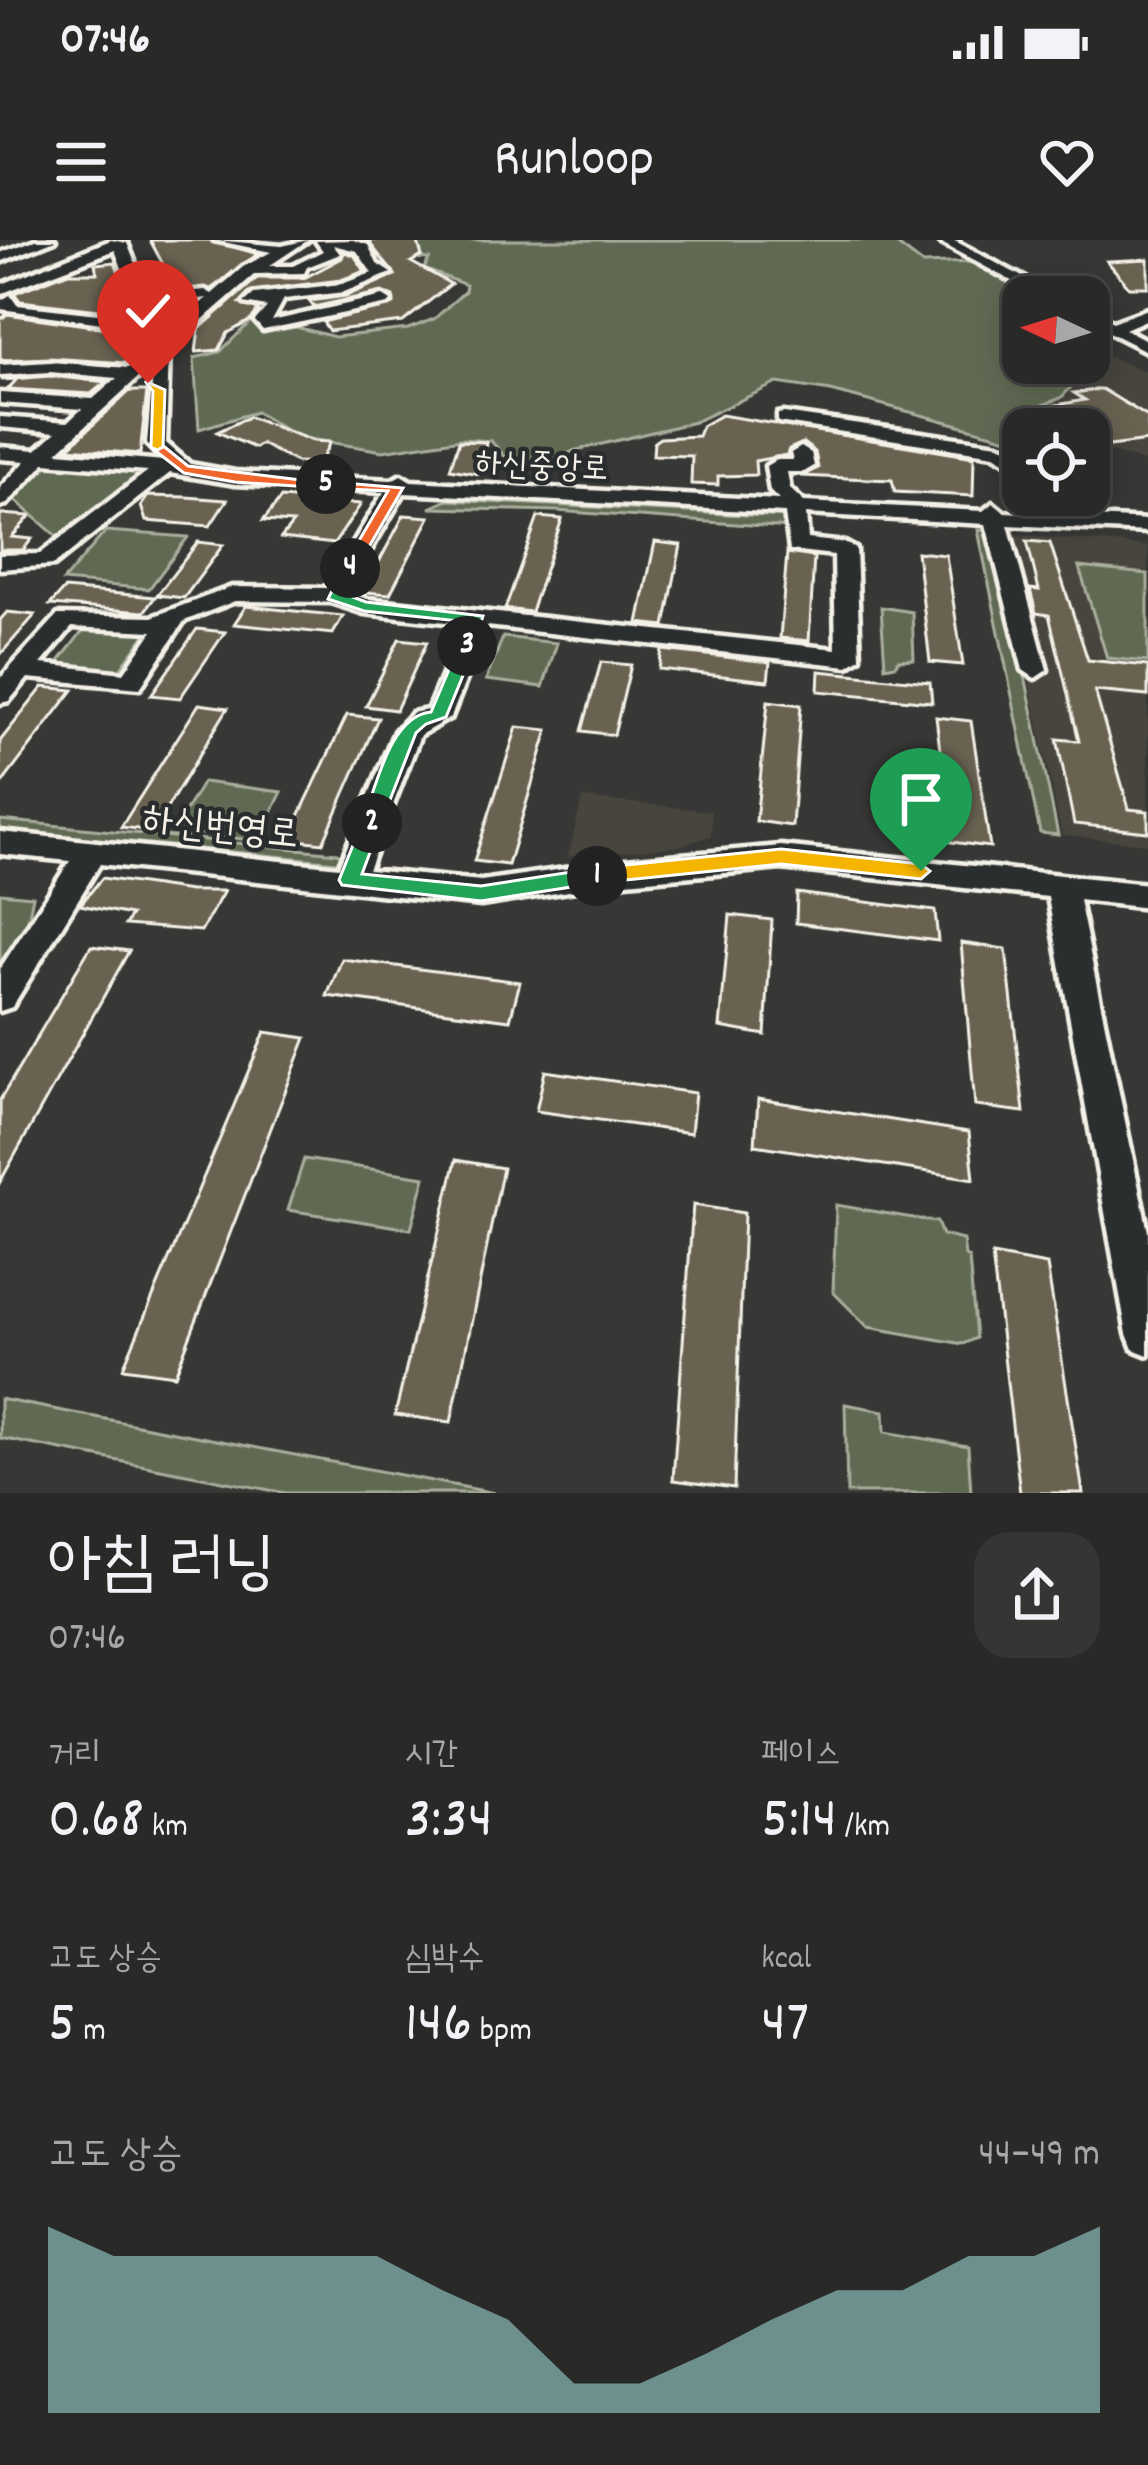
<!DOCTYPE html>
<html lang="ko">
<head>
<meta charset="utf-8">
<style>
	:root { --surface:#292a28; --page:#353634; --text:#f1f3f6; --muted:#a5a7a8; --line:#454645; --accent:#8bbbb9 }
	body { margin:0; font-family:Dekko,"Poor Story",sans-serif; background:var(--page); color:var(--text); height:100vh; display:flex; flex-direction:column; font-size:45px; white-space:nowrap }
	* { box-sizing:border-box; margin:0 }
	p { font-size:39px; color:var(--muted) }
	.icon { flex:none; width:66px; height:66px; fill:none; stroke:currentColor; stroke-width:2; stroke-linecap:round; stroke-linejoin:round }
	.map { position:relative; height:1253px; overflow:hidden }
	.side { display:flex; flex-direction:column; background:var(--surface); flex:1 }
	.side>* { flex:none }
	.needle { width:78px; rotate:274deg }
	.controls { position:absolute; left:1002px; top:36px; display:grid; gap:24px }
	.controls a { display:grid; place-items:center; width:108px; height:108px; border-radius:24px; background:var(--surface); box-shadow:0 6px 30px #0003,0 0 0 3px var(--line); font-size:60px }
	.pin { position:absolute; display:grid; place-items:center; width:102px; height:102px; color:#fff; margin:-123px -51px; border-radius:50% 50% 50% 0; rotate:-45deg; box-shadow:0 0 12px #0007 }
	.pin .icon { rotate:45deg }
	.km { position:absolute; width:60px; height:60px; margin:-30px; border-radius:50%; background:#222; color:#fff; font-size:33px; line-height:60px; text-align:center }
	.round { display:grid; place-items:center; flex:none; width:126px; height:126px; border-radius:36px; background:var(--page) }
	.summary { display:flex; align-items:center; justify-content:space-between; height:204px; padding:0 48px }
	h1 { font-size:66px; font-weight:600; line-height:90px }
	.stats { display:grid; grid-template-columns:repeat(3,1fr); gap:18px; height:204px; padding:12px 48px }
	.stats div { display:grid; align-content:center }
	.stats b { font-size:60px; font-weight:600 }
	.stats small { font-size:33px; font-weight:400 }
	.stats p { font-size:33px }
	.chart { height:336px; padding:24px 48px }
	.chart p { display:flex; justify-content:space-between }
	.chart svg { width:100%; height:216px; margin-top:12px; fill:var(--accent); opacity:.7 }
	.status { display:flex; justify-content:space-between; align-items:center; height:84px; padding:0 60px; background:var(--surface); direction:ltr }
	.status svg { height:33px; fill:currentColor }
	header { display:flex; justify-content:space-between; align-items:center; height:156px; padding:0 48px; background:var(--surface); font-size:54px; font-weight:600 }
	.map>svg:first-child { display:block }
	.built { fill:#46453d }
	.green { fill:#606b52; stroke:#aaae9d; stroke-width:3 }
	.building { fill:#696251; stroke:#f4f1e8; stroke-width:3 }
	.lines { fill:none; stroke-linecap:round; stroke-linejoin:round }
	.minor-casing { stroke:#f4f1e8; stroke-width:9 }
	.minor { fill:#2a2d2e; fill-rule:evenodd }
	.split-1 { fill:#f5b400; stroke:#fff; stroke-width:3 }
	.split-2 { fill:#22a559; stroke:#fff; stroke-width:3 }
	.split-3 { fill:#22a559; stroke:#fff; stroke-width:3 }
	.split-4 { fill:#22a559; stroke:#fff; stroke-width:3 }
	.split-5 { fill:#f0652b; stroke:#fff; stroke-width:3 }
	.split-6 { fill:#f0652b; stroke:#fff; stroke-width:3 }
	.split-7 { fill:#f5b400; stroke:#fff; stroke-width:3 }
	.labels { text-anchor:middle; stroke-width:9; stroke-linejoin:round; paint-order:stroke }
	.far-street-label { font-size:33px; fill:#f4f1e8; stroke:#2a2d2e }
	.street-label { font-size:39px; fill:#f4f1e8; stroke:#2a2d2e }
</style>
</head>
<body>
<div class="status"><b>07:46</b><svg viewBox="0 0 49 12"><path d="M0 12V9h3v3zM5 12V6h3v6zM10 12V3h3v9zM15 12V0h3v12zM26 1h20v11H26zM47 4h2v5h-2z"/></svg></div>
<header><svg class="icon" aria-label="menu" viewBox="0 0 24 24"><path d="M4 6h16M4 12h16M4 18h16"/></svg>Runloop<svg class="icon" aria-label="heart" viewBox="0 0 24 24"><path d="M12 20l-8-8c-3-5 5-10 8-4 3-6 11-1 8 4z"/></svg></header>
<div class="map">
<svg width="1148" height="1253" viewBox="0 0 1148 1253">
	<rect width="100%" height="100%" fill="#373835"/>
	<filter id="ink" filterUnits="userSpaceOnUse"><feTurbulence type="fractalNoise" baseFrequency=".00833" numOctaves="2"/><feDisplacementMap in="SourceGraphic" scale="24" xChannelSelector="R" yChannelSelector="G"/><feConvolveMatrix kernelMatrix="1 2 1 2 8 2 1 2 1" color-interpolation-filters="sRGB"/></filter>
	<g filter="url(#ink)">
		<g class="built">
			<polygon points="1109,117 1148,132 1148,223 1089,205 1089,189 1030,189 1024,184 1030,167 1062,158 1097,121"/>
			<polygon points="997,293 1148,306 1148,604 1062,595"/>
			<polygon points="582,558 711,571 711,596 679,606 568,617"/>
		</g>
		<g class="green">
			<polygon points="405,0 891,0 923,24 973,22 1016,45 1011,53 1023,66 1023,123 1089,123 1089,110 1100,116 1061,158 1024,172 1023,202 831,151 777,143 694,182 573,211 542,230 509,221 491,201 461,199 383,211 297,197 256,172 199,189 194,118 220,112 251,81 263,92 296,87 335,97 408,89 434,79 465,51 466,45 424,29 429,19 414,18"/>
			<polygon points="49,224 144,233 143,239 61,300 14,259"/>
			<polygon points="448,260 788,277 791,288 556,271 430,268"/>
			<polygon points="978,290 995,291 1058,595 1040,593"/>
			<polygon points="106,291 188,297 149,349 63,341"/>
			<polygon points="1079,327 1148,334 1148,422 1107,418"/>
			<polygon points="881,367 912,372 914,419 898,420 896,425 885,427"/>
			<polygon points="85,388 142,391 146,394 115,436 53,429"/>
			<polygon points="503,397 557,403 543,447 486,440"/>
			<polygon points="203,542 282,552 257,601 174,590"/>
			<polygon points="0,580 337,613 343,617 337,622 15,591 0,589"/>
			<polygon points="0,653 33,656 27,686 0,728"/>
			<polygon points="304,919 425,937 411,989 288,970"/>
			<polygon points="836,965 937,982 942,995 963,1000 965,1016 969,1018 976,1098 963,1104 868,1087 833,1052"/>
			<polygon points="0,1159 495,1253 285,1253 0,1198"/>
			<polygon points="845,1164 884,1171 885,1192 968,1206 971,1253 847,1253"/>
		</g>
		<g class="building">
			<polygon points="150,0 210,0 258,14 211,49 176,49"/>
			<polygon points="367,0 417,0 422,16 411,22 451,44 403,82 329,91 323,82 394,64 393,57 382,52 314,67 309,61 346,56 395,35"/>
			<polygon points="344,12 354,15 365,31 341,40 251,51 240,63 258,70 251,80 228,93 219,110 196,112 199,89 257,38 304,38 342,18"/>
			<polygon points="1148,19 1148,47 1129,47 1107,21"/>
			<polygon points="115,22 135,74 20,61 14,53 66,33 97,33 95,24"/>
			<polygon points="7,74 142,93 147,106 126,123 50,118 0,120 0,80"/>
			<polygon points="50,136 106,142 91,154 8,149 17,139 1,140"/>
			<polygon points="1102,149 1148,177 1148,201 1110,206 1089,189 1059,189 1034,169 1085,160 1074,153"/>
			<polygon points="130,151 147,151 140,214 68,208"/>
			<polygon points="721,175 974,217 973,256 895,252 892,240 800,236 818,228 815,212 803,203 789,209 787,215 755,221 756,235 718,236 718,245 691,244 692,216 653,215 654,202 660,198 698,196 702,186"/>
			<polygon points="249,177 313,201 330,202 320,223 296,222 261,204 255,208 217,192"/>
			<polygon points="459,201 486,202 484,217 493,223 479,234 450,229"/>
			<polygon points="148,256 186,257 227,260 210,286 146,281 141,266"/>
			<polygon points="281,258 361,264 334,304 281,298 293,283 263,281"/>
			<polygon points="0,274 30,276 12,297 32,299 23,310 0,310"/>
			<polygon points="404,275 430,277 390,354 363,352"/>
			<polygon points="538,277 562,279 531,372 505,369"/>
			<polygon points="1027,301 1050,303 1088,420 1148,426 1148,456 1095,451 1129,569 1148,571 1148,592 1074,584 1057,499 1079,501 1049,375 1036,373 1030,349 1039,350"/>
			<polygon points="198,302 223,305 184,358 157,355"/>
			<polygon points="655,302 681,305 665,386 638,383"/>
			<polygon points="917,312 946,315 963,425 930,422"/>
			<polygon points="787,313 814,317 809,401 780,398"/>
			<polygon points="64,349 155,357 144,372 50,365"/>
			<polygon points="246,366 343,376 333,394 234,384"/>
			<polygon points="7,372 35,375 0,415 0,380"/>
			<polygon points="197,389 225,392 180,458 151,455"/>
			<polygon points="399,399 427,402 396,470 366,466"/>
			<polygon points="662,410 770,422 768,441 659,429"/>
			<polygon points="601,422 631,425 614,495 582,491"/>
			<polygon points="819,431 930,442 932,462 818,451"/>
			<polygon points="43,447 73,450 0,546 0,501"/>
			<polygon points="768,461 801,465 792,586 756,581"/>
			<polygon points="199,464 228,468 153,591 121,587"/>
			<polygon points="347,475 378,478 323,603 288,599"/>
			<polygon points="936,477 971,481 990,607 951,602"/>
			<polygon points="517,487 548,490 508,625 474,621"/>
			<polygon points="102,638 190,651 224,651 201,691 125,685 131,675 80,665"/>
			<polygon points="797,653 935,671 938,701 796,683"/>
			<polygon points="730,675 772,680 765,795 720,787"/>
			<polygon points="961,703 1006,709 1024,872 975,866"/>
			<polygon points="91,706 129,711 0,942 0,860"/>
			<polygon points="342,719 520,742 510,780 327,756"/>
			<polygon points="265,792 306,798 175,1135 123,1128"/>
			<polygon points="545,831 695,853 691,893 536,871"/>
			<polygon points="758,859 969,892 974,939 755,905"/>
			<polygon points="456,920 503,928 451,1182 395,1175"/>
			<polygon points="693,965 744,973 734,1248 673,1240"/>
			<polygon points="992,1015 1047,1025 1083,1253 1020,1253"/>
		</g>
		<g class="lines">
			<g class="minor-casing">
				<g id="minor">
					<polygon points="35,0 55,0 0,22 0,13"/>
					<path d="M111 0 127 3 164 96 207 58 157 64 152 62V56L205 50 212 54 243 27 271 12 214 0 282 6 308 0 269 26H293L323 11 316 1 353 0 368 5 377 24 391 33 344 52 284 59 272 81 383 56 391 61 388 64 263 90 255 81 267 67 244 63 254 54 342 44 372 33 357 11 333 5 340 14 307 27 304 33 255 34 169 109 166 203 190 224 235 232 392 240 401 235 411 241 779 260 770 251 766 226 776 220H793L791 213 801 207 811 213 814 226 804 232H787L790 249 804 262 983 271 993 263 1004 272 1148 280V292L1008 285 1047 430 1035 438 1023 430 986 284 806 274 808 299 845 303 856 309 860 418 848 426 487 386 451 477 420 495 368 630 481 641 626 620 781 606 1148 644V668L1079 660 1148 992V1115L1133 1109 1127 1094 1048 657 781 628 626 642 481 665 100 624 12 767 0 771V729L70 621 0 614V592L339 627 395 491 412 473 428 470 464 384 364 373 330 362 235 361 184 381 140 448 28 438 9 461 0 463V439L58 375 152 377 232 347 326 348 384 252 235 244 170 233 54 325 0 329V315L40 314 148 231 45 223 7 264 0 266V248L26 221 0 219V207L36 210 56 192 0 187V177L68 182 82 169 0 163V153L93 159 117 138 50 132 0 135V125L50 122 128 128 152 107 145 89 1 69 2 60 10 55 17 65 142 79 115 10 0 54V45ZM154 123 147 204 164 221 57 212ZM404 253 785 273 790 310 834 315 836 409 367 359 346 352ZM72 387 153 391 124 433 41 424Z"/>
					<polygon points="936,0 953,0 1060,57 1041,57"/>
					<polygon points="1148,69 1148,79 1125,89 1148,101 1148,112 1089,82 1089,71 1113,82"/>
					<polygon points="784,173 998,204 1022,212 1023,232 994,215 778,182 778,174"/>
				</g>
			</g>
			<use href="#minor" class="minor"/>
		</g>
	</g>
	<polygon class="split-1" points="781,609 921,624 930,631 921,639 781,624 597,643 587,636 597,628"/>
	<polygon class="split-2" points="372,576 381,583 362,634 481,646 597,628 607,636 597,643 481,661 342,645 339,640 362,583"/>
	<path class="split-3" d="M467 401 475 406 446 477 426 484 416 493 381 583 378 588H365L362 583C376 549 389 476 431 472L459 406Z"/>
	<polygon class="split-4" points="350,323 357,328 342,353 366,362 483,376 472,410 459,406 469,382 364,371 328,359 343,328"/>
	<polygon class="split-5" points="321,241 403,248 355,331 343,328 388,251 326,248"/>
	<polygon class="split-6" points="153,204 161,204 188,226 333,244 326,248 235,242 184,233 153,209"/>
	<polygon class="split-7" points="145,141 165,150 163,207 157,210 151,207 153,151"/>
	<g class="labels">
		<g class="far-street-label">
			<text transform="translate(542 223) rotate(3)" y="12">하신중앙로</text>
		</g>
		<g class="street-label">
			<text transform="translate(221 584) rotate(6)" y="14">하신번영로</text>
		</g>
	</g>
</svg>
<div class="controls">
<a><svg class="needle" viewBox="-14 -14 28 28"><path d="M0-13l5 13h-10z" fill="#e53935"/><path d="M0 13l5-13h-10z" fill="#a5a7a8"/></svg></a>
<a><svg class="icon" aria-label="locate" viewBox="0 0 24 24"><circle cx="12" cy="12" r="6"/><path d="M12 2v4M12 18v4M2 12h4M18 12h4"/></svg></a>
</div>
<div class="pin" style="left:921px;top:631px;background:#1e9e55"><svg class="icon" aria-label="arrive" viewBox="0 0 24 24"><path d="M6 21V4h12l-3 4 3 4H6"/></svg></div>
<div class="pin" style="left:148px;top:143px;background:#d93025"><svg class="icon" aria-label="check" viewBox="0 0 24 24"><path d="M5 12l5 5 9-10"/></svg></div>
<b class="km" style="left:597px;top:636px">1</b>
<b class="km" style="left:372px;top:583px">2</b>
<b class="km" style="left:467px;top:406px">3</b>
<b class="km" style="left:350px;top:328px">4</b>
<b class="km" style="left:326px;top:244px">5</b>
</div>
<section class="side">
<div class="summary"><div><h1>아침 러닝</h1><p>07:46</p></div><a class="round"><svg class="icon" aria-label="share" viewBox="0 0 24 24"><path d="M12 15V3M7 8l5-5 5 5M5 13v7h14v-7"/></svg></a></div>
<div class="stats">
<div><p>거리</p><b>0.68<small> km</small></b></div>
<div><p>시간</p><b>3:34</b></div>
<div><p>페이스</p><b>5:14<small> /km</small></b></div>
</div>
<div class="stats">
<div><p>고도 상승</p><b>5<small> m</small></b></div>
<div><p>심박수</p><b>146<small> bpm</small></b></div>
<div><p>kcal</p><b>47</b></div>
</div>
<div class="chart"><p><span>고도 상승</span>44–49 m</p>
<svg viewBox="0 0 160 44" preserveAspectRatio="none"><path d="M0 44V6L10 12L20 12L30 12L40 12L50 12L60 19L70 25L80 38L90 38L100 32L110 25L120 19L130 19L140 12L150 12L160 6V44z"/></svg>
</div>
</section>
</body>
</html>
